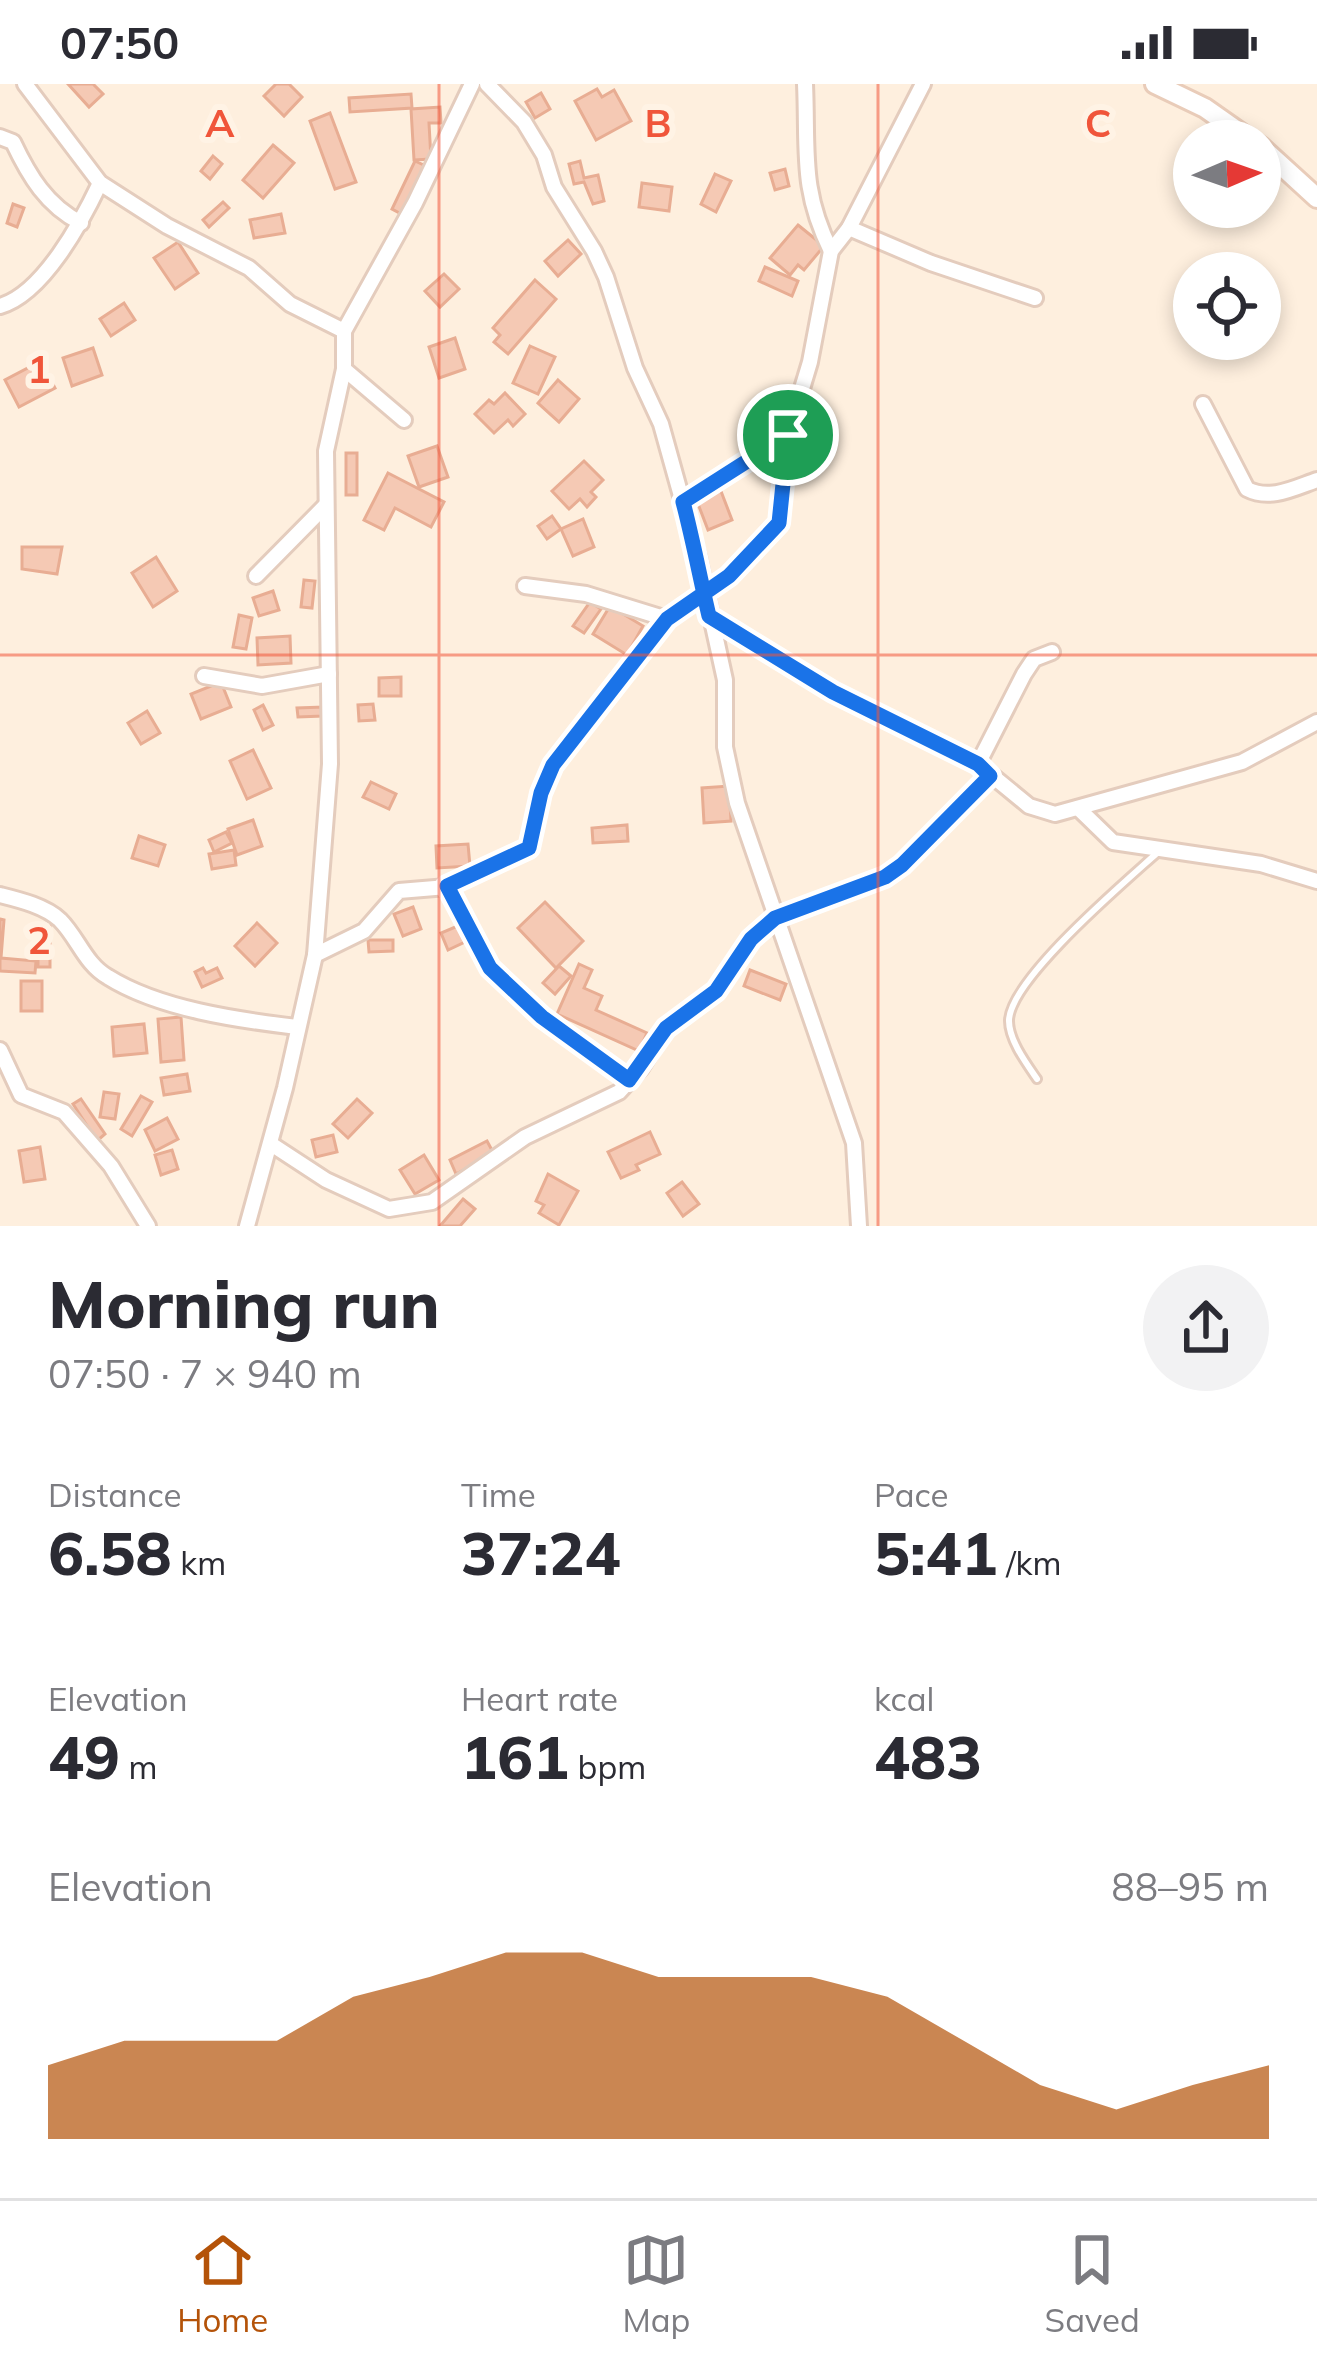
<!DOCTYPE html>
<html lang="en">
<head>
<meta charset="utf-8">
<style>
	:root { --surface:#fff; --page:#f2f2f3; --text:#2b2b33; --muted:#7c7c81; --line:#e1e1e2; --accent:#b45309 }
	body { margin:0; font-family:Mulish,sans-serif; background:var(--page); color:var(--text); height:100vh; display:flex; flex-direction:column; font-size:45px; white-space:nowrap }
	* { box-sizing:border-box; margin:0 }
	p { font-size:39px; color:var(--muted) }
	.icon { flex:none; width:66px; height:66px; fill:none; stroke:currentColor; stroke-width:2; stroke-linecap:round; stroke-linejoin:round }
	.map { position:relative; height:1142px; overflow:hidden }
	.side { display:flex; flex-direction:column; background:var(--surface); flex:1 }
	.side>* { flex:none }
	.needle { width:78px; rotate:88deg }
	.fabs { position:absolute; left:1173px; top:36px; display:grid; gap:24px }
	.fabs a { display:grid; place-items:center; width:108px; height:108px; border-radius:50%; background:var(--surface); box-shadow:0 6px 18px #0003; font-size:60px }
	.pin { position:absolute; display:grid; place-items:center; width:102px; height:102px; color:#fff; margin:-51px; border:6px solid #fff; border-radius:50%; box-shadow:0 3px 12px #0007 }
	.round { display:grid; place-items:center; flex:none; width:126px; height:126px; border-radius:63px; background:var(--page) }
	.head { display:flex; align-items:center; justify-content:space-between; height:204px; padding:0 48px }
	h1 { font-size:66px; font-weight:800; line-height:90px }
	.figures { display:grid; grid-template-columns:repeat(3,1fr); gap:18px; height:204px; padding:12px 48px }
	.figures div { display:grid; align-content:center }
	.figures b { font-size:60px; font-weight:800 }
	.figures small { font-size:33px; font-weight:400 }
	.figures p { font-size:33px }
	.chart { height:336px; padding:24px 48px }
	.chart p { display:flex; justify-content:space-between }
	.chart svg { width:100%; height:216px; margin-top:12px; fill:var(--accent); opacity:.7 }
	.status { display:flex; justify-content:space-between; align-items:center; height:84px; padding:0 60px; background:var(--surface); direction:ltr }
	.status svg { height:33px; fill:currentColor }
	.dock { display:flex; justify-content:space-around; align-items:center; height:168px; border-top:3px solid var(--line); background:var(--surface); font-size:33px; color:var(--muted) }
	.dock a { display:grid; justify-items:center; gap:6px }
	.dock .on { color:var(--accent) }
	.map>svg:first-child { display:block }
	.building { fill:#f5c9b4; stroke:#e8ad93; stroke-width:3 }
	.lines { fill:none; stroke-linecap:round; stroke-linejoin:round }
	.service-casing { stroke:#e4ccbd; stroke-width:12 }
	.minor-casing { stroke:#e4ccbd; stroke-width:20 }
	.secondary-casing { stroke:#e9ccb9; stroke-width:24 }
	.service { stroke:#fff; stroke-width:6 }
	.minor { stroke:#fff; stroke-width:14 }
	.secondary { stroke:#fff; stroke-width:18 }
	.route-casing { stroke:#fff; stroke-width:24 }
	.route { stroke:#1a73e8; stroke-width:15 }
	.grid { fill:none; stroke:#f0553a; stroke-width:3; stroke-opacity:0.55 }
	.grid-label { font-size:39px; text-anchor:middle; font-weight:bold; fill:#f0553a; stroke:#fff3e5; stroke-width:12; stroke-linejoin:round; paint-order:stroke }
</style>
</head>
<body>
<div class="status"><b>07:50</b><svg viewBox="0 0 49 12"><path d="M0 12V9h3v3zM5 12V6h3v6zM10 12V3h3v9zM15 12V0h3v12zM26 1h20v11H26zM47 4h2v5h-2z"/></svg></div>
<div class="map">
<svg width="1317" height="1142" viewBox="0 0 1317 1142">
	<rect width="100%" height="100%" fill="#feefde"/>
	<g class="building">
		<polygon points="68,0 93,0 103,10 89,23"/>
		<polygon points="276,0 289,0 302,13 284,32 264,12"/>
		<polygon points="597,5 602,13 614,6 631,37 596,56 575,17"/>
		<polygon points="541,9 550,25 535,34 526,18"/>
		<polygon points="411,10 412,24 350,28 349,14"/>
		<polygon points="440,23 441,39 429,39 431,75 414,76 411,25"/>
		<polygon points="330,29 356,98 335,105 310,37"/>
		<polygon points="273,61 294,79 263,114 243,96"/>
		<polygon points="213,72 222,80 210,95 201,87"/>
		<polygon points="415,77 430,84 407,133 392,125"/>
		<polygon points="580,77 584,94 598,91 604,117 593,120 584,98 574,100 569,80"/>
		<polygon points="785,85 789,102 775,106 770,89"/>
		<polygon points="715,90 731,97 716,128 701,120"/>
		<polygon points="642,99 672,103 669,127 639,123"/>
		<polygon points="223,118 229,124 209,143 203,136"/>
		<polygon points="13,120 24,124 17,143 7,139"/>
		<polygon points="281,130 285,149 254,154 250,136"/>
		<polygon points="798,141 824,162 804,186 798,181 790,191 770,174"/>
		<polygon points="568,156 581,170 558,192 545,177"/>
		<polygon points="178,158 198,189 175,205 154,174"/>
		<polygon points="765,183 798,197 792,212 759,197"/>
		<polygon points="444,190 459,205 440,223 425,207"/>
		<polygon points="535,196 556,215 508,270 494,258 500,251 493,244"/>
		<polygon points="124,219 135,236 111,252 100,235"/>
		<polygon points="455,254 465,285 439,294 429,263"/>
		<polygon points="530,262 555,273 538,310 513,299"/>
		<polygon points="93,264 102,291 72,302 63,274"/>
		<polygon points="41,277 55,304 19,323 5,296"/>
		<polygon points="558,296 579,315 559,338 538,319"/>
		<polygon points="505,309 525,330 513,342 508,336 494,349 475,330 489,316 494,320"/>
		<polygon points="437,362 448,393 419,403 408,372"/>
		<rect x="346" y="369" width="11" height="42"/>
		<polygon points="584,377 603,396 591,408 596,413 587,423 580,415 569,425 552,407"/>
		<polygon points="388,389 444,418 431,443 395,424 384,446 364,436"/>
		<polygon points="719,402 732,436 708,446 695,412"/>
		<polygon points="552,432 561,445 547,455 538,442"/>
		<polygon points="583,435 594,463 573,472 561,445"/>
		<polygon points="22,463 62,463 57,490 22,485"/>
		<polygon points="156,473 177,507 153,523 132,489"/>
		<polygon points="304,496 315,497 312,524 301,523"/>
		<polygon points="273,507 279,526 259,532 253,514"/>
		<polygon points="590,518 601,525 584,549 573,542"/>
		<polygon points="610,522 643,542 627,571 593,550"/>
		<polygon points="239,531 252,534 246,565 233,563"/>
		<polygon points="290,552 291,579 258,581 257,554"/>
		<polygon points="401,593 401,612 379,612 379,594"/>
		<polygon points="221,598 231,623 201,635 191,610"/>
		<polygon points="373,620 375,636 359,637 358,621"/>
		<polygon points="263,621 273,641 263,646 254,626"/>
		<polygon points="323,623 323,632 298,633 297,624"/>
		<polygon points="147,627 160,649 141,660 128,639"/>
		<polygon points="253,666 271,704 247,715 230,677"/>
		<polygon points="371,698 396,710 389,725 363,713"/>
		<polygon points="729,702 731,737 704,739 702,704"/>
		<polygon points="253,736 262,762 237,771 228,745"/>
		<polygon points="627,741 628,757 593,759 592,744"/>
		<polygon points="226,748 232,759 214,768 209,756"/>
		<polygon points="139,752 165,761 158,782 132,774"/>
		<polygon points="468,760 470,782 437,784 436,762"/>
		<polygon points="234,766 236,781 212,785 209,770"/>
		<polygon points="545,818 583,857 556,884 518,844"/>
		<polygon points="413,823 421,845 403,852 394,830"/>
		<polygon points="0,835 4,836 1,874 36,877 35,889 0,887"/>
		<polygon points="257,839 277,859 255,882 235,862"/>
		<polygon points="460,841 467,857 448,866 441,849"/>
		<rect x="38" y="842" width="12" height="41"/>
		<polygon points="368,856 393,856 393,867 369,868"/>
		<polygon points="579,880 592,886 584,904 602,912 596,926 647,949 639,967 557,930"/>
		<polygon points="559,882 571,892 555,910 543,899"/>
		<polygon points="203,884 206,889 217,884 222,894 202,903 195,888"/>
		<polygon points="750,886 786,900 780,916 744,902"/>
		<rect x="21" y="897" width="21" height="30"/>
		<polygon points="181,933 184,976 161,978 158,935"/>
		<polygon points="144,940 147,969 114,972 112,943"/>
		<polygon points="187,990 190,1007 164,1011 161,994"/>
		<polygon points="104,1008 119,1010 115,1035 100,1033"/>
		<polygon points="141,1012 152,1018 132,1052 121,1045"/>
		<polygon points="81,1015 105,1050 97,1057 73,1020"/>
		<polygon points="357,1015 372,1029 348,1054 333,1040"/>
		<polygon points="167,1034 178,1055 155,1067 145,1046"/>
		<polygon points="650,1048 660,1070 636,1081 639,1086 621,1094 608,1068"/>
		<polygon points="333,1051 337,1068 316,1073 312,1056"/>
		<polygon points="487,1057 494,1070 456,1090 450,1076"/>
		<polygon points="40,1063 45,1095 24,1098 19,1067"/>
		<polygon points="172,1066 178,1085 161,1091 155,1071"/>
		<polygon points="424,1071 439,1096 415,1110 400,1086"/>
		<polygon points="548,1090 578,1107 559,1141 539,1129 544,1121 536,1117"/>
		<polygon points="682,1098 699,1120 683,1132 667,1109"/>
		<polygon points="463,1115 475,1125 460,1142 440,1142"/>
	</g>
	<g class="lines">
		<g class="service-casing">
			<path id="service" d="M1037 995C1026 979 1009 956 1009 937 1009 896 1125 798 1157 769"/>
		</g>
		<g class="minor-casing">
			<g id="minor">
				<polyline points="25,0 100,99 167,142 249,184 290,220 344,247"/>
				<polyline points="487,0 524,38 544,71 554,103 594,167 606,193 635,284 661,340 698,473 725,596 725,663 737,719 854,1059 859,1142"/>
				<path d="M805 0C808 67 800 105 831 167"/>
				<path d="M0 53 13 58C29 92 47 122 81 139"/>
				<polyline points="849,144 931,179 1035,214"/>
				<path d="M0 222C43 210 82 137 100 99"/>
				<polyline points="344,285 404,336"/>
				<path d="M1203 320 1247 405C1270 417 1294 404 1317 396"/>
				<polyline points="683,418 788,351"/>
				<polyline points="256,492 326,421"/>
				<polyline points="525,502 586,510 667,535"/>
				<polyline points="709,532 833,608 978,680 1029,722 1055,730 1242,678 1317,638"/>
				<polyline points="204,592 262,602 329,590"/>
				<polyline points="978,680 1024,590 1034,575 1052,568"/>
				<polyline points="1078,724 1113,758 1261,780 1317,797"/>
				<polyline points="447,803 490,884 542,933 630,996"/>
				<path d="M0 811C20 816 45 822 60 836 78 854 85 880 108 893 159 925 238 936 297 943"/>
				<polyline points="315,871 364,847 399,807 447,803 529,764 541,709 553,681 667,535 729,492 779,439 788,351 810,278 831,167 849,144 923,0"/>
				<polyline points="0,966 21,1011 64,1028 111,1082 148,1142"/>
				<polyline points="271,1060 326,1096 389,1125 432,1118 525,1053 619,1008 641,984 666,944 716,907 751,855 775,834 885,793 902,781 990,692"/>
				<polyline points="247,1142 285,1004 315,871 330,680 326,367 344,285 344,247 415,119 472,0"/>
			</g>
		</g>
		<g class="secondary-casing">
			<g id="secondary">
				<polyline points="1155,0 1205,24 1252,57"/>
				<polyline points="1260,62 1317,114"/>
			</g>
		</g>
		<use href="#service" class="service"/>
		<use href="#minor" class="minor"/>
		<use href="#secondary" class="secondary"/>
	</g>
	<g class="lines">
		<g class="route-casing">
			<path id="route" d="M788 351 779 439 729 492 667 535 553 681 541 709 529 764 447 802 490 884 542 933 629 996 666 944 716 907 751 855 775 834 885 793 902 781 990 692 978 680 833 608 709 532C700 494 693 456 683 418L788 351"/>
		</g>
		<use href="#route" class="route"/>
	</g>
	<path class="grid" d="M439 0V1142M878 0V1142M0 571H1317"/>
	<g class="grid-label">
		<text x="220" y="53">A</text>
		<text x="658" y="53">B</text>
		<text x="1098" y="53">C</text>
		<text x="39" y="299">1</text>
		<text x="39" y="870">2</text>
	</g>
</svg>
<div class="fabs">
<a><svg class="needle" viewBox="-14 -14 28 28"><path d="M0-13l5 13h-10z" fill="#e53935"/><path d="M0 13l5-13h-10z" fill="#7c7c81"/></svg></a>
<a><svg class="icon" aria-label="locate" viewBox="0 0 24 24"><circle cx="12" cy="12" r="6"/><path d="M12 2v4M12 18v4M2 12h4M18 12h4"/></svg></a>
</div>
<div class="pin" style="left:788px;top:351px;background:#1e9e55"><svg class="icon" aria-label="arrive" viewBox="0 0 24 24"><path d="M6 21V4h12l-3 4 3 4H6"/></svg></div>
</div>
<section class="side">
<div class="head"><div><h1>Morning run</h1><p>07:50 · 7 × 940 m</p></div><a class="round"><svg class="icon" aria-label="share" viewBox="0 0 24 24"><path d="M12 15V3M7 8l5-5 5 5M5 13v7h14v-7"/></svg></a></div>
<div class="figures">
<div><p>Distance</p><b>6.58<small> km</small></b></div>
<div><p>Time</p><b>37:24</b></div>
<div><p>Pace</p><b>5:41<small> /km</small></b></div>
</div>
<div class="figures">
<div><p>Elevation</p><b>49<small> m</small></b></div>
<div><p>Heart rate</p><b>161<small> bpm</small></b></div>
<div><p>kcal</p><b>483</b></div>
</div>
<div class="chart"><p><span>Elevation</span>88–95 m</p>
<svg viewBox="0 0 160 44" preserveAspectRatio="none"><path d="M0 44V29L10 24L20 24L30 24L40 15L50 11L60 6L70 6L80 11L90 11L100 11L110 15L120 24L130 33L140 38L150 33L160 29V44z"/></svg>
</div>
</section>
<nav class="dock">
<a class="on"><svg class="icon" aria-label="home" viewBox="0 0 24 24"><path d="M3 11l9-7 9 7M6 9v11h12V9"/></svg>Home</a>
<a><svg class="icon" aria-label="map" viewBox="0 0 24 24"><path d="M3 6l6-2 6 2 6-2v14l-6 2-6-2-6 2zM9 4v14M15 6v14"/></svg>Map</a>
<a><svg class="icon" aria-label="saved" viewBox="0 0 24 24"><path d="M7 4h10v16l-5-4-5 4z"/></svg>Saved</a>
</nav>
</body>
</html>
